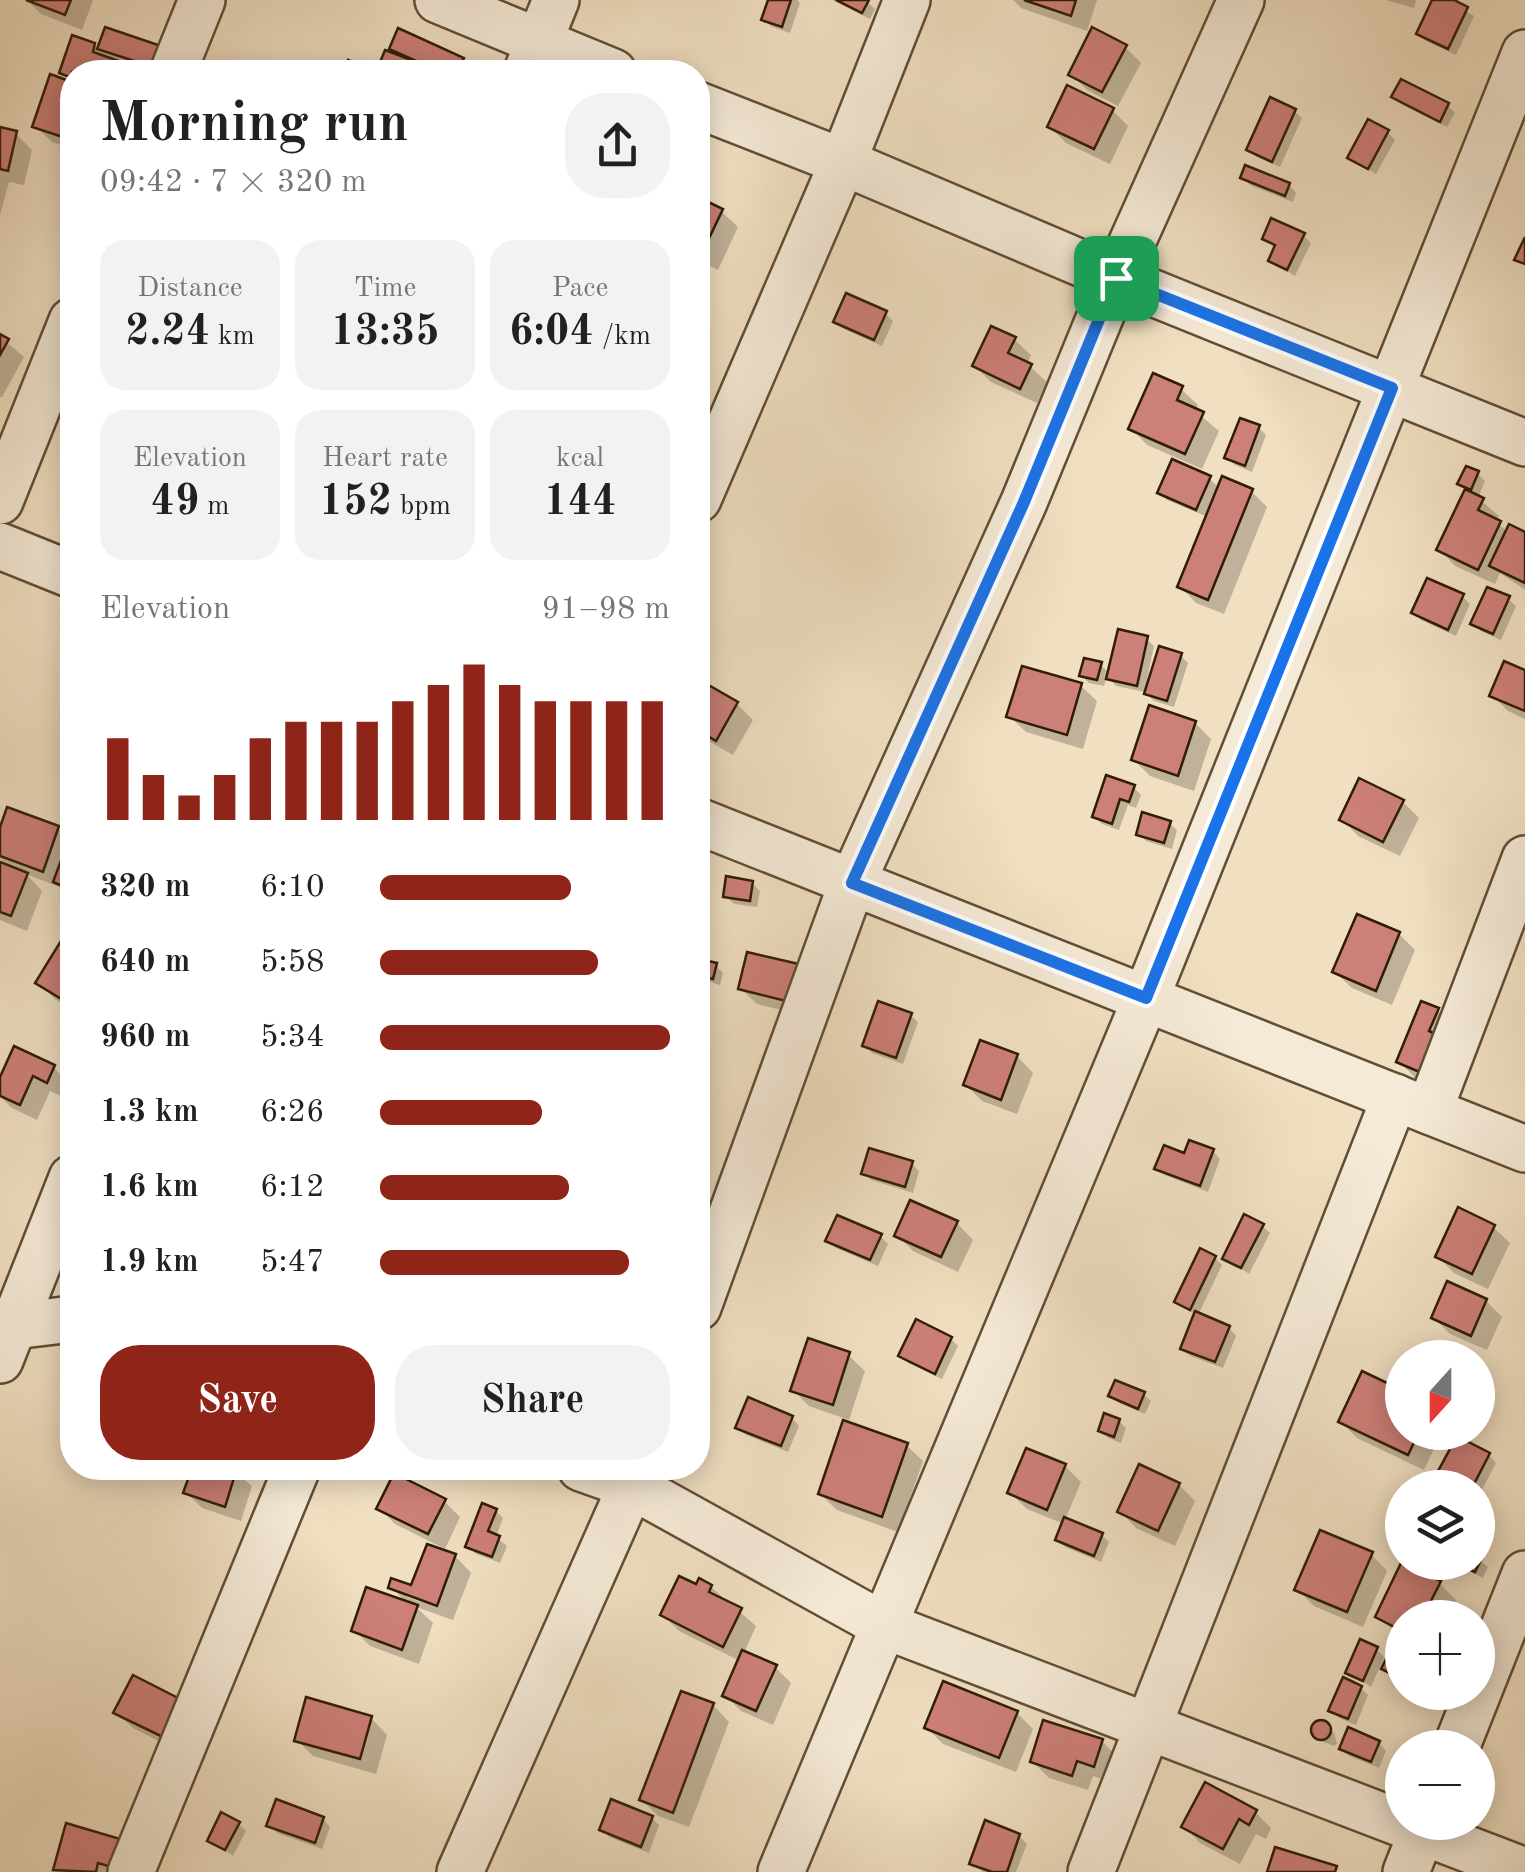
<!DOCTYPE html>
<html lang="en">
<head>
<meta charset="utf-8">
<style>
	:root { --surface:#fff; --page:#f2f2f2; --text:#202124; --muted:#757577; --accent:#8f2418 }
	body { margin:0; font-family:"Old Standard TT",serif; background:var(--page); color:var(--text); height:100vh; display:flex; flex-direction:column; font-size:38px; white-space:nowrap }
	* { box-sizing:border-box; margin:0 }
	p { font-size:32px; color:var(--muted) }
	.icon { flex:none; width:55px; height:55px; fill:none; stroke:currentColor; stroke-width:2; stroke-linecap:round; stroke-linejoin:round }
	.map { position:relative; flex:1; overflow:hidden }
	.panel { position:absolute; left:60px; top:60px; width:650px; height:1420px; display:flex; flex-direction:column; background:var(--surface); border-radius:40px; box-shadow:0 5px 25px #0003 }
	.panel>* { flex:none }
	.needle { width:65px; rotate:201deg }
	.tools { position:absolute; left:1385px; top:1340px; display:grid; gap:20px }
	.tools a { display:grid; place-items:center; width:110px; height:110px; border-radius:50%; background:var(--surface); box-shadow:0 5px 25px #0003; font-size:50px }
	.pin { position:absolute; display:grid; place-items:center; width:85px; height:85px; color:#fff; margin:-42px; border-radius:20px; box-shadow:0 5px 15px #0006 }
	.round { display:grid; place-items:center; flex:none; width:105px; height:105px; border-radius:40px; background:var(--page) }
	.head { display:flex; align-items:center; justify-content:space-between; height:170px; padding:0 40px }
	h1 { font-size:55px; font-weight:700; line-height:75px }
	.stats { display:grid; grid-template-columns:repeat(3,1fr); gap:15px; height:170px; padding:10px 40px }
	.stats div { display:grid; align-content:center; border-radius:25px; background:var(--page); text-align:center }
	.stats b { font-size:42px; font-weight:700 }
	.stats small { font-size:28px; font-weight:400 }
	.stats p { font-size:28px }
	.chart { height:280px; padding:20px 40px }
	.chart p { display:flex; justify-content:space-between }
	.chart svg { width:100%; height:180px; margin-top:10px; stroke:var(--accent); stroke-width:6 }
	.button { display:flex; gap:20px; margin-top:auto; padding:20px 40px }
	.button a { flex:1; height:115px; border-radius:40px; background:var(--accent); color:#fff; font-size:40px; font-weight:700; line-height:115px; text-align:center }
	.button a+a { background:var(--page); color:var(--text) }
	ul { padding:0 40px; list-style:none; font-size:32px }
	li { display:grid; grid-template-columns:160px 120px 1fr; align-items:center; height:75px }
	li i { height:25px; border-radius:12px; background:var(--accent) }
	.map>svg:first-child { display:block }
	.shadow { fill:#0003; fill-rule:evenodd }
	.building { fill:#cd7f79; stroke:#301d06; stroke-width:2.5 }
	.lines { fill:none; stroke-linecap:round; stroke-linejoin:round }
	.street-casing { stroke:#604e35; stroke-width:50 }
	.street { stroke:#f5ead7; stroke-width:45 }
	.route-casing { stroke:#fff; stroke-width:20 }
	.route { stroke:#1a73e8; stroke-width:12 }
</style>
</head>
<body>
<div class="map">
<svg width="1525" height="1872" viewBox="0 0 1525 1872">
	<rect width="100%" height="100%" fill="#f0dfc1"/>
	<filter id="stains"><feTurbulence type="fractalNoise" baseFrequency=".002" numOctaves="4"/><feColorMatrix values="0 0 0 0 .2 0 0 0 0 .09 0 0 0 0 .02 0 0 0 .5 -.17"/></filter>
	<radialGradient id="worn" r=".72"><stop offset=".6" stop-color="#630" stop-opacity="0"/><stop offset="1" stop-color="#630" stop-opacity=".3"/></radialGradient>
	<g class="shadow">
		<polygon points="27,0 93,0 82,30 41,14"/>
		<polygon points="770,0 797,0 800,3 790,33 772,27 764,19"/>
		<polygon points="832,0 865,0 875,9 870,19"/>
		<polygon points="1013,0 1097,0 1087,31 1021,8"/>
		<polygon points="1386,0 1416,0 1414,8"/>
		<polygon points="1434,0 1448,0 1474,16 1456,55 1426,41 1419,34"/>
		<polygon points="107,30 160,72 112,57 128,72 72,72 72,83 62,73 94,45 99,51"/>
		<polygon points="399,31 462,60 470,67 467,72 380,72"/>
		<polygon points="1125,47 1141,63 1118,106 1087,90 1071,74"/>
		<polygon points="51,77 72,84 72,149 52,142 35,126"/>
		<polygon points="1394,97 1447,105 1455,113 1447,127 1401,104"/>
		<polygon points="1112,110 1128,126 1110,164 1066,143 1050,127"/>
		<polygon points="1294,111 1302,118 1280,167 1257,157 1249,150"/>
		<polygon points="0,129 16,134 32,150 24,185 9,182 0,215"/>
		<polygon points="1387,132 1395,140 1376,174 1350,157"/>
		<polygon points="1243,177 1289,185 1296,193 1293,202 1250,185"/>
		<polygon points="698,200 721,211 738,227 718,270 698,260"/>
		<polygon points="1303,235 1311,243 1295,276 1271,261 1277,248 1265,239"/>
		<polygon points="885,313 893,321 882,346 844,329 836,321"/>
		<polygon points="0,337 24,357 2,397 0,397"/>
		<polygon points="1014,339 1031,355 1027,364 1047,382 1037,403 991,382 975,366"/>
		<polygon points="1181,389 1198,405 1195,411 1219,431 1202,469 1147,445 1131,428"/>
		<polygon points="1258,427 1266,435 1252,472 1235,465 1227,458"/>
		<polygon points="1478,474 1485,481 1478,498 1499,516 1496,522 1508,532 1525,535 1525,590 1500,573 1495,584 1455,566 1439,549 1467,490 1460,483"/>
		<polygon points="1209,478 1219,488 1251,491 1267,507 1224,614 1196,603 1180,586 1208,517 1167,500 1160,492"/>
		<polygon points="1463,597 1470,604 1456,636 1421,620 1414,613"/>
		<polygon points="1508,599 1516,606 1501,640 1481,631 1473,624"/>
		<polygon points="1146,639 1154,646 1147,679 1151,680 1180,655 1188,663 1174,707 1154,701 1145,692 1116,686 1107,676 1104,686 1089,683 1082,676 1100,664 1110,674"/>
		<polygon points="1525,673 1525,719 1508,711 1492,695"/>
		<polygon points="698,682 737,704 753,720 733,755 698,735"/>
		<polygon points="1080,685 1097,701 1083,749 1026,732 1009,716"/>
		<polygon points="1195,723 1211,739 1194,791 1150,776 1134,760"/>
		<polygon points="1133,787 1141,795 1136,808 1128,805 1119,830 1102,824 1094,816"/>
		<polygon points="1403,802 1419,818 1400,856 1358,836 1342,819"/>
		<polygon points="1169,823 1177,830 1172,849 1146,841 1139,834"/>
		<polygon points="58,829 71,842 72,838 72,898 62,888 26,874 42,891 27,931 0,920 0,865 10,868 0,859 0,835"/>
		<polygon points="752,883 760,891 757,907 734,904 726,896"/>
		<polygon points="1399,934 1415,950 1392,1005 1352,988 1335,972"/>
		<polygon points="68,935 72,938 72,1010 55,999 39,983"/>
		<polygon points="749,955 810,1017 757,1004 740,988"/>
		<polygon points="716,966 723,973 720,985 710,982 702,975"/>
		<polygon points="1437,1010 1454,1026 1445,1090 1415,1078 1399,1061"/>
		<polygon points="910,1015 918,1022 903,1064 872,1053 865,1045"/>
		<polygon points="1017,1056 1033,1073 1017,1114 982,1101 966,1085"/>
		<polygon points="53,1067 69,1083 63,1097 50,1091 37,1120 12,1108 0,1096 0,1083"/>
		<polygon points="1213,1151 1220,1159 1208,1192 1165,1175 1157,1168 1186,1156"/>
		<polygon points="911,1163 919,1171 913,1193 871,1180 864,1173"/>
		<polygon points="957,1223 973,1240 958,1272 913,1251 897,1235"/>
		<polygon points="1262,1226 1270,1233 1249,1274 1226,1258"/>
		<polygon points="1493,1227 1510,1243 1488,1289 1454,1273 1438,1257"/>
		<polygon points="880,1236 888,1244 878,1266 836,1248 828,1240"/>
		<polygon points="1215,1258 1222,1265 1198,1315 1229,1328 1236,1336 1223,1368 1190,1356 1182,1348 1196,1315 1177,1302"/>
		<polygon points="1486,1301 1502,1317 1487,1350 1450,1334 1434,1318"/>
		<polygon points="951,1339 958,1346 942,1379 908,1363 901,1356"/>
		<polygon points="848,1355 865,1371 849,1420 809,1406 793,1390"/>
		<polygon points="1363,1374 1402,1392 1402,1432 1442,1432 1424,1470 1357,1438 1341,1422"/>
		<polygon points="1143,1394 1151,1401 1145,1414 1119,1403 1111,1395"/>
		<polygon points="792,1418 799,1426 788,1452 746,1435 738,1428"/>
		<polygon points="1119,1421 1126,1428 1121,1443 1108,1438 1100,1431"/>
		<polygon points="906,1445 923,1461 898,1532 837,1510 820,1494"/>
		<polygon points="1489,1455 1496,1463 1478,1497 1478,1488 1461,1488 1440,1472"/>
		<polygon points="1065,1466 1081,1482 1065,1520 1102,1535 1109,1542 1101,1562 1065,1547 1058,1540 1064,1524 1027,1509 1010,1493"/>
		<polygon points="195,1468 230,1468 252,1486 241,1521 202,1508 186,1492"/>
		<polygon points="1179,1485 1195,1501 1175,1546 1136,1528 1120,1511"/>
		<polygon points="444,1501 460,1517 445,1549 395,1524 379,1508"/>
		<polygon points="496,1511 503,1518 496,1537 507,1546 500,1563 476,1554 468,1546"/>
		<polygon points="1371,1554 1387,1571 1363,1627 1314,1606 1297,1589"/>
		<path d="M455 1556 471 1573 453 1620 416 1607 433 1623 419 1664 370 1646 354 1630 408 1604 391 1587 412 1589ZM407 1592 422 1598 421 1602 407 1597Z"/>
		<polygon points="1478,1559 1488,1567 1483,1578 1450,1562 1478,1562"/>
		<polygon points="1440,1584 1456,1600 1447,1618 1402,1618 1402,1637 1378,1617"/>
		<polygon points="711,1587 756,1626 744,1653 775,1667 791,1683 773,1725 741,1711 725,1695 740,1661 679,1631 663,1615 697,1588"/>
		<polygon points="1376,1649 1384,1657 1371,1687 1348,1672"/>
		<polygon points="134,1678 182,1753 133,1728 116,1712"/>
		<polygon points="1360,1688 1368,1695 1356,1725 1339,1718 1331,1710"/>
		<polygon points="713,1705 729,1722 689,1827 658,1816 642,1800"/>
		<polygon points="1017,1713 1033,1729 1016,1772 943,1744 927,1728"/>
		<polygon points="371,1718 387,1735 376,1774 313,1756 297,1740"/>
		<polygon points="1318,1724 1326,1725 1334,1733 1337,1744 1334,1746 1323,1742 1315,1735 1315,1727"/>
		<polygon points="1102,1741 1118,1758 1110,1782 1093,1776 1088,1790 1049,1778 1033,1762"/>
		<polygon points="1379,1743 1386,1751 1379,1768 1349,1756 1342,1748"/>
		<polygon points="1255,1812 1271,1828 1266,1839 1256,1834 1240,1864 1200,1843 1184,1826"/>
		<polygon points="652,1818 659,1825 649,1853 609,1837 602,1829"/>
		<polygon points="323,1819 330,1827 322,1849 277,1833 269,1825"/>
		<polygon points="238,1824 246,1831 233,1856 210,1840"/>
		<polygon points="68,1826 138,1872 58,1872 56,1870"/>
		<polygon points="1019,1836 1027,1844 1016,1872 983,1872 972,1863"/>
	</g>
	<g class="building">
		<polygon points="26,0 71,0 65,15"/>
		<polygon points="768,0 791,0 782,27 761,20"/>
		<polygon points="836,0 869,0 862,13"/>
		<polygon points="1024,0 1076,0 1071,16"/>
		<polygon points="1432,0 1454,0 1468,7 1448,49 1416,34"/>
		<polygon points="105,27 167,48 159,69 97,49"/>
		<polygon points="1092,27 1127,45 1102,92 1068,75"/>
		<polygon points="398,28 464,58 457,72 441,72 389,49"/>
		<polygon points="72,35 95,43 93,52 119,61 115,72 72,72 72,78 59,73"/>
		<polygon points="385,50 430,67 428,72 376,72"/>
		<polygon points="348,60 374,71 374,72 343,72"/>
		<polygon points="50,74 72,82 72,140 32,127"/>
		<polygon points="1401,79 1449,103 1440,122 1391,97"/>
		<polygon points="1067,85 1114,108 1094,149 1047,127"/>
		<polygon points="1270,97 1296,109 1272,162 1246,150"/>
		<polygon points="1368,119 1389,130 1368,169 1347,158"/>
		<polygon points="0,127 17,131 8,171 0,169"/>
		<polygon points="1245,165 1290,183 1285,196 1240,178"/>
		<polygon points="698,197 723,209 701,255 698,253"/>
		<polygon points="1271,218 1305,233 1287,270 1268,261 1275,245 1262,239"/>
		<polygon points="1525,237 1525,264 1514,260"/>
		<polygon points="846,293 887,311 874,340 833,322"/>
		<polygon points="991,326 1016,337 1008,353 1032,364 1020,389 972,366"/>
		<polygon points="0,334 9,339 0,355"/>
		<polygon points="1153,373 1183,386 1177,400 1204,412 1185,454 1128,429"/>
		<polygon points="1240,418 1260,425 1245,466 1224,458"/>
		<polygon points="1172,459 1211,476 1196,510 1157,493"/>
		<polygon points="1466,466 1479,471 1471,490 1457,484"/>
		<polygon points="1222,476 1253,489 1208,600 1177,587"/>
		<polygon points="1465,489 1484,498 1478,510 1501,521 1478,570 1436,550"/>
		<polygon points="1509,524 1525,532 1525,583 1489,566"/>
		<polygon points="1427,578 1464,594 1448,630 1411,613"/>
		<polygon points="1487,587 1510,596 1493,634 1470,624"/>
		<polygon points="1118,629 1148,636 1137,686 1106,679"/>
		<polygon points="1159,646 1182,653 1167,701 1144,694"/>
		<polygon points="1084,658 1102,662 1097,680 1079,676"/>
		<polygon points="1504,661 1525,670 1525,711 1489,696"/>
		<polygon points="1022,666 1082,683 1067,735 1006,717"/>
		<polygon points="698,679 738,702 716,741 698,730"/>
		<polygon points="1149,705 1196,721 1178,776 1131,760"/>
		<polygon points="1106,775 1135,785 1129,802 1120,799 1112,824 1092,817"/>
		<polygon points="1359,778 1404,800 1383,842 1339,820"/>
		<polygon points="7,807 59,826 43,872 0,856 0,827"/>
		<polygon points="1142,812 1171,821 1164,843 1136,835"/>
		<polygon points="72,831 72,890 53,882"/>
		<polygon points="0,862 28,873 11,916 0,912"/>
		<polygon points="726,876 753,881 750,901 723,897"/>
		<polygon points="1357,914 1400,932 1376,991 1332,972"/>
		<polygon points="67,931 72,935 72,995 68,1003 35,983"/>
		<polygon points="747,952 803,965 794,1003 738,989"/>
		<polygon points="704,960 717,963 713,979 699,976"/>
		<polygon points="878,1001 912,1013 896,1058 862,1046"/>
		<polygon points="1421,1001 1439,1008 1429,1031 1445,1038 1429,1076 1396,1062"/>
		<polygon points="980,1040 1018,1054 1001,1100 963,1085"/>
		<polygon points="14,1046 55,1065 47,1083 33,1076 20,1105 0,1096 0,1077"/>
		<polygon points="1189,1140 1214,1149 1200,1186 1154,1169 1164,1145 1184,1153"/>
		<polygon points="869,1148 913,1161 905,1187 861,1174"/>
		<polygon points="910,1200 958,1221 941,1257 894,1236"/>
		<polygon points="1458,1207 1495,1225 1472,1274 1435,1257"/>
		<polygon points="1244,1214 1264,1224 1241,1268 1222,1259"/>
		<polygon points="837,1215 882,1234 870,1260 825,1241"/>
		<polygon points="1200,1248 1216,1256 1190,1310 1174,1302"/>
		<polygon points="1447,1281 1487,1299 1471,1336 1431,1318"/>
		<polygon points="1195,1311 1230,1326 1215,1362 1180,1349"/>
		<polygon points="916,1319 952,1337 935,1374 898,1356"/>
		<polygon points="808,1338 850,1352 833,1405 790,1391"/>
		<polygon points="1362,1371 1402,1390 1402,1432 1419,1432 1408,1455 1338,1422"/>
		<polygon points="1115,1380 1145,1392 1138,1409 1108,1396"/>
		<polygon points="748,1397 793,1416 781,1446 735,1428"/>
		<polygon points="1104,1413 1120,1419 1114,1437 1098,1431"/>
		<polygon points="843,1420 908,1443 882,1517 818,1494"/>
		<polygon points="1457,1436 1490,1453 1472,1488 1463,1488 1437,1473"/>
		<polygon points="1026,1448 1066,1464 1047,1510 1007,1493"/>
		<polygon points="1139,1464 1180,1483 1158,1531 1117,1512"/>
		<polygon points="192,1468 237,1468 225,1507 183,1493"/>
		<polygon points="394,1473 446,1499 428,1534 376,1509"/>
		<polygon points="1430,1474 1457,1488 1424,1488"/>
		<polygon points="482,1503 497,1509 488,1531 500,1536 492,1557 465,1547"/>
		<polygon points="1064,1517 1103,1533 1094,1556 1055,1540"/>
		<polygon points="1320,1530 1373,1552 1347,1612 1294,1590"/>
		<polygon points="427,1544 456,1554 437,1606 388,1588 391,1578 411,1585"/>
		<polygon points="1478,1556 1482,1558 1475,1572 1453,1562 1478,1562"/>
		<polygon points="1401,1563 1441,1581 1430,1603 1441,1608 1437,1618 1402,1618 1402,1631 1375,1617"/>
		<polygon points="679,1576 696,1584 699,1578 712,1585 709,1592 742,1608 723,1647 660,1615"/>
		<polygon points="366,1587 418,1605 402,1650 351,1631"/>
		<polygon points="1360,1639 1378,1647 1363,1681 1345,1673"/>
		<polygon points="1391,1649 1402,1654 1402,1679 1381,1669"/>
		<polygon points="742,1650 777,1665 756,1711 722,1696"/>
		<polygon points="133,1675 184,1701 165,1738 113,1713"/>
		<polygon points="1343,1677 1362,1686 1348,1719 1328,1711"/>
		<polygon points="943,1681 1018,1711 999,1758 924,1728"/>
		<polygon points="681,1691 714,1703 673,1813 639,1800"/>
		<polygon points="306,1697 372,1716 360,1759 294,1741"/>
		<polygon points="1043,1720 1103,1739 1094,1767 1077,1761 1072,1776 1030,1762"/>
		<circle cx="1321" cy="1730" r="10"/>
		<polygon points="1348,1727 1380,1741 1371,1762 1339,1749"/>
		<polygon points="1205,1782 1257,1810 1249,1825 1239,1819 1223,1849 1181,1827"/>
		<polygon points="276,1799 324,1817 315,1843 266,1826"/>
		<polygon points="611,1799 653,1816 641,1847 599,1830"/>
		<polygon points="221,1812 240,1822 225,1850 207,1841"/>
		<polygon points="985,1820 1020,1834 1007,1872 992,1872 969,1864"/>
		<polygon points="66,1823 127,1841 119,1869 98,1863 96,1872 53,1870"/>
		<polygon points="1275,1847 1337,1866 1335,1872 1267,1872"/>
	</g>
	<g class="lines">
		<g class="street-casing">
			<g id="street">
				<polyline points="438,0 613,72"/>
				<polyline points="527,71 556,0"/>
				<polyline points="173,72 202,0"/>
				<polyline points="698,105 843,162 1116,278 1525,443"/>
				<polyline points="698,499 843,162 907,0"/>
				<polyline points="0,501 72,321"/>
				<polyline points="0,546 72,575"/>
				<polyline points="698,821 1525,1149"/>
				<polyline points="1429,1111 1525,859"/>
				<polyline points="698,1307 852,883 1024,502 1116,278 1241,0"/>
				<polyline points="14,1326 72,1319"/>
				<polyline points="0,1360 72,1178"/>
				<polyline points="581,1468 632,1486 883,1625 1525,1871"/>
				<polyline points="1456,1748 1525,1574"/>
				<polyline points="131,1872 297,1468"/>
				<polyline points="460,1872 639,1468"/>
				<polyline points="781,1872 1146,998 1525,53"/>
				<polyline points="1091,1872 1395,1097"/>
				<polyline points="1406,1872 1426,1822"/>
			</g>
		</g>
		<use href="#street" class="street"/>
	</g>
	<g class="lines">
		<g class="route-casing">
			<polygon id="route" points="1116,278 1392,388 1146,998 852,883 1024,502"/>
		</g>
		<use href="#route" class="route"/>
	</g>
	<rect width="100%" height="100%" filter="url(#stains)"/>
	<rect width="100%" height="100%" fill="url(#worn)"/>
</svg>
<div class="tools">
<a><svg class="needle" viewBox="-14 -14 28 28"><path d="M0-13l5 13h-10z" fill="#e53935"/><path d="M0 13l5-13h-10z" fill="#757577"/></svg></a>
<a><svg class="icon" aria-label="layers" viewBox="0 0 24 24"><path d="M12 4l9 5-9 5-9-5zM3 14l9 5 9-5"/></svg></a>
<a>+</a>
<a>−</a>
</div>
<div class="pin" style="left:1116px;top:278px;background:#1e9e55"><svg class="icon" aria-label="arrive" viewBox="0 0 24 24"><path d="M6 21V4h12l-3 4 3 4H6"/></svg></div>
<section class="panel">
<div class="head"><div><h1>Morning run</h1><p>09:42 · 7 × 320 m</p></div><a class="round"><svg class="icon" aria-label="share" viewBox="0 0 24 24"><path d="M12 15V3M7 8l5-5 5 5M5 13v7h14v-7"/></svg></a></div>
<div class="stats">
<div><p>Distance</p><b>2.24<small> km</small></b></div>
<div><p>Time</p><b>13:35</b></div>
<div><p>Pace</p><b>6:04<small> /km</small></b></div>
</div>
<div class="stats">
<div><p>Elevation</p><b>49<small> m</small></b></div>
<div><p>Heart rate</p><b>152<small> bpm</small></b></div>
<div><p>kcal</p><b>144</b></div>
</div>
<div class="chart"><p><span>Elevation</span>91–98 m</p>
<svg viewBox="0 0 160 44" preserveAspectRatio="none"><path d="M5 44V24M15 44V33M25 44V38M35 44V33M45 44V24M55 44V20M65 44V20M75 44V20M85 44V15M95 44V11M105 44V6M115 44V11M125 44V15M135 44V15M145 44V15M155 44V15"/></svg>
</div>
<ul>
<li><b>320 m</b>6:10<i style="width:66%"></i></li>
<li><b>640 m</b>5:58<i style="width:75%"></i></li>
<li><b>960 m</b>5:34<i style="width:100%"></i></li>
<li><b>1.3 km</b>6:26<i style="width:56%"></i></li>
<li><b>1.6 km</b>6:12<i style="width:65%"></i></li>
<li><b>1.9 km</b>5:47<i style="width:86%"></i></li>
</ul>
<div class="button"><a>Save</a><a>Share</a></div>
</section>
</div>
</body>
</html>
